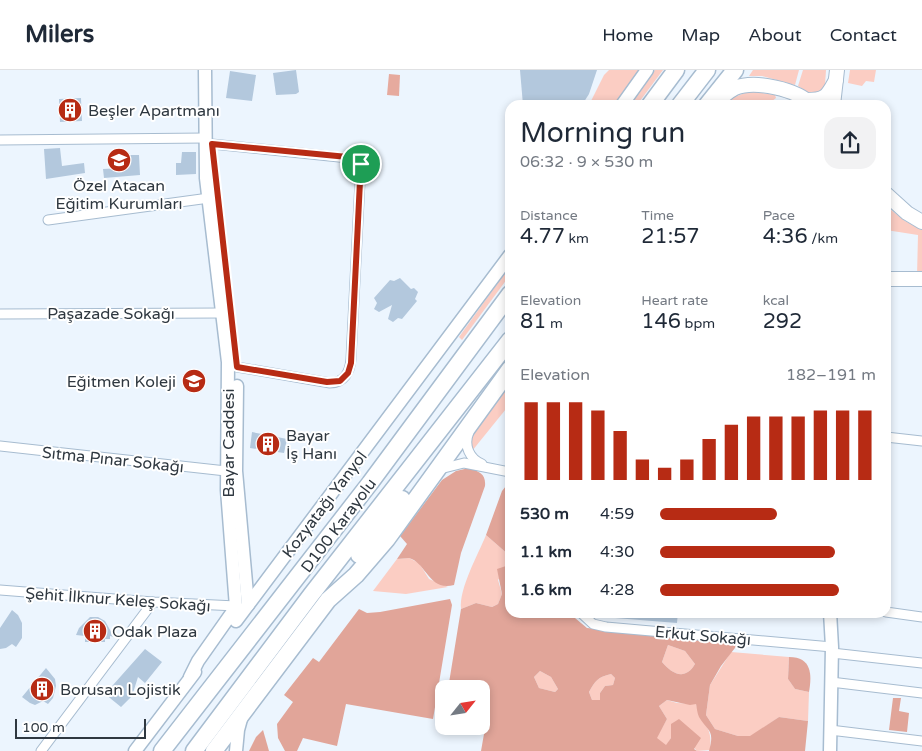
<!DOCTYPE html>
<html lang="en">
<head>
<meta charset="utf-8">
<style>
	:root { --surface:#fff; --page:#f2f2f3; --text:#1f2937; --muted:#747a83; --line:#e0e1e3; --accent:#b72b14 }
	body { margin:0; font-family:"Varela Round",sans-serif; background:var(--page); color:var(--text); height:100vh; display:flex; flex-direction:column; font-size:19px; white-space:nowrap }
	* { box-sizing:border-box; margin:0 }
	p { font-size:16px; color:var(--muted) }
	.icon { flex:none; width:28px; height:28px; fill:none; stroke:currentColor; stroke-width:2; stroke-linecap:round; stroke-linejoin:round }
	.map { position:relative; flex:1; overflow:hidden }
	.side { position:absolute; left:505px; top:30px; width:386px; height:518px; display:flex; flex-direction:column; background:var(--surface); border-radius:15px; box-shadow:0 2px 8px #0003 }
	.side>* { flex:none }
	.needle { width:32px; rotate:60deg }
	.fabs { position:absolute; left:435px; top:610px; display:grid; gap:10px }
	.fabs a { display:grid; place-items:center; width:55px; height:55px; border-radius:10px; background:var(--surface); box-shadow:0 2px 8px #0003; font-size:25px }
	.scale { position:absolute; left:15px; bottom:12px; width:131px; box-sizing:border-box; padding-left:5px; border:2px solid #2f3840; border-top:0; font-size:14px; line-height:18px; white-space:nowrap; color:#2f3840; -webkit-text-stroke:4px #fff; paint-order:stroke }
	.pin { position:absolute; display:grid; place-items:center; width:42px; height:42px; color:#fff; margin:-21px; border:2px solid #fff; border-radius:50%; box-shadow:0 1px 5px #0007 }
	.round { display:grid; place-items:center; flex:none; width:52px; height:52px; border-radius:15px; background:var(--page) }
	.overview { display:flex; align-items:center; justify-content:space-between; height:85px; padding:0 15px }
	h1 { font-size:28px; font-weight:600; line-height:38px }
	.figures { display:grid; grid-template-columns:repeat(3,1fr); gap:8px; height:85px; padding:5px 15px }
	.figures div { display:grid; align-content:center }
	.figures b { font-size:21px; font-weight:600 }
	.figures small { font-size:14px; font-weight:400 }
	.figures p { font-size:14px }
	.chart { height:140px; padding:10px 15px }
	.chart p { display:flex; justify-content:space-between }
	.chart svg { width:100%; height:90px; margin-top:5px; stroke:var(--accent); stroke-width:6 }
	ul { padding:0 15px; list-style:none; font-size:16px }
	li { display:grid; grid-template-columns:80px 60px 1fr; align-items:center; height:38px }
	li i { height:12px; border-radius:6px; background:var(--accent) }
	header { display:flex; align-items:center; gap:30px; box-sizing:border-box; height:70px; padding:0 25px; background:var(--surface); border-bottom:1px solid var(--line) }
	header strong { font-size:24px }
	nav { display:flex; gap:28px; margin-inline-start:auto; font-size:18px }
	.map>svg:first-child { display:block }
	.green { fill:#fbcdc3 }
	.forest { fill:#e1a599; fill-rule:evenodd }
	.water { fill:#e6aa9e }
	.building { fill:#b3c8dd }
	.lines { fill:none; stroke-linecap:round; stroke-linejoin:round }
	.street-casing { stroke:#a7bcd0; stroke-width:11 }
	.secondary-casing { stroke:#a7bcd0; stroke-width:15 }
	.primary-casing { stroke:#a7bcd0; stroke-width:16 }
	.highway-casing { stroke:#a7bcd0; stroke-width:19 }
	.street { stroke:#fff; stroke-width:9 }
	.secondary { stroke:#fff; stroke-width:12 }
	.primary { stroke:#fff; stroke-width:14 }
	.highway { stroke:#fff; stroke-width:16 }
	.route-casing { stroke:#fff; stroke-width:10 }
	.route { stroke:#b72b14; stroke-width:6 }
	.labels { text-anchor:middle; stroke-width:4; stroke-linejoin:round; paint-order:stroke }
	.poi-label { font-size:16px; fill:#2f3840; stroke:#fff; text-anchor:start }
	.street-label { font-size:16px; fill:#2f3840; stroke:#fff }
</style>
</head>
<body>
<header>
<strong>Milers</strong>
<nav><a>Home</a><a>Map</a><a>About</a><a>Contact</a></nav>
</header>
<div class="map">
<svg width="922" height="681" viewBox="0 0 922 681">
	<rect width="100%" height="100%" fill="#ecf5fe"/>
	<g class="green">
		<polygon points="609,0 642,0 616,35 589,35 604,5"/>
		<polygon points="655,0 663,0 637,35 629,35"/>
		<polygon points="753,0 799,0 795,15 762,6 749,6"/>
		<polygon points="803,0 826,0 825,15 820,22 809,23 798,16"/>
		<polygon points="850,0 876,0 874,12 866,11 862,16 848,13"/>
		<polygon points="750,21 775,25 776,28 767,35 723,35 729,29"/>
		<polygon points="886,136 905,151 922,160 922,206 917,206 918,165 886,160"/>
		<polygon points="510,196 510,205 462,270 459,267"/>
		<polygon points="510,298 510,334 472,381 467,377 477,344"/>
		<path d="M486 465 510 486 509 495 498 510 502 524 498 534 492 537 476 533 461 539C459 518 478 485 486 465Z"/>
		<polygon points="409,488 419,493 429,509 448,517 406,524 373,521 397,489"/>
		<path d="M668 575 685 581 695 594C685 611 672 604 662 592Z"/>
		<polygon points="731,582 789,587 788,609 795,619 809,622 808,651 779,647 750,667 738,666 715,659 706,645 710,615"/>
		<polygon points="540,601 551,607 558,619 555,622 539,618 534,607"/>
		<path d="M611 604 615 608 613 615 605 616 600 623V630H592L589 622C595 611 598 607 611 604Z"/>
		<path d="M667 630 677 633 696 634C702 657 713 654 710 680L697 681 671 654V668L666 676 656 668 667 649 659 636Z"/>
	</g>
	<g class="forest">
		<path d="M469 398C480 402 486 404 485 416L461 483 454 515C429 522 426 492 409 488 406 488 401 489 397 489L407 474 400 466 442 410 456 401Z"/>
		<path d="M510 411V542L569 543 587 558 738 574 721 596 710 615 706 645 715 659 738 666H750L779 647 808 651 805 681H709C715 659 708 662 699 647 697 643 697 638 696 634L690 635 667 630 659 636 667 649 657 668 666 675 671 668V654L679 649 701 668 694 679 697 681H481L487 647 481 646V619H448L461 539 476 533 492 537 498 534 502 524 497 499 509 495 510 486 486 465 502 421ZM668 575 685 581 695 594C685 611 672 604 662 592ZM540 601 551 607 558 619 555 622 539 618 534 607ZM611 604 615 608 613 615 605 616 600 623V630H592L589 622C595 611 598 607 611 604Z"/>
		<polygon points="450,529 452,535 433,649 346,634 337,676 303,668 297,681 285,681 278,668 277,654 293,632 284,625 313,588 319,592 359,539 367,543 380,542"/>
		<path d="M789 587C812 587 812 605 809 622L795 619 788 609Z"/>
		<polygon points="893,628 901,628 899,641 909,643 907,662 889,660"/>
		<polygon points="263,660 269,681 249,681 256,667"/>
	</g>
	<polygon class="water" points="389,4 400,5 399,26 387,25"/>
	<g class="building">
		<polygon points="296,0 299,22 296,24 276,25 273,3"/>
		<polygon points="520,0 597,0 589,24 582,35 523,35"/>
		<polygon points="230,1 256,5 252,31 226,28"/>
		<polygon points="81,28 82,51 60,52 59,29"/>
		<polygon points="60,78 62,96 84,93 85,103 46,109 44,79"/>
		<polygon points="182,82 196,82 196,104 176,105 176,93 181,93"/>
		<polygon points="127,85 139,85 140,105 104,108 103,99 122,98 121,93 128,93"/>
		<polygon points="400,208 411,219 414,218 418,222 415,229 417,231 402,249 398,248 393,252 388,249 392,235 379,242 374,239 377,233 374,228 390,210 394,211"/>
		<polygon points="252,362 287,369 284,383 250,378"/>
		<polygon points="12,540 18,545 22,553 22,568 16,577 12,574 6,578 0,579 0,558"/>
		<polygon points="615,542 678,542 677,553 615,548"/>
		<polygon points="90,547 98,547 105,551 114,567 110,566 110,569 105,569 105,572 85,572 85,566 76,565 79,558"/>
		<polygon points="145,579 162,592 145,613 138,607 132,626 121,637 105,624"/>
		<polygon points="46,598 55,609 56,616 53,628 48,634 43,631 35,635 30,633 22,627"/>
	</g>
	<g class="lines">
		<g class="street-casing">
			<g id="street">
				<polyline points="0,70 205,68"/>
				<path d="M212 74 358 89 361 92 351 289C350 302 344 313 330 313L237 297"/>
				<polyline points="48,150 209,128"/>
				<polyline points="0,244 223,243"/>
				<path d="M469 362C463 376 470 389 482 394"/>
				<polyline points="886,367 922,371"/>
				<polyline points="0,376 226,401"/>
				<polyline points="440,399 464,393 510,402"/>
				<polyline points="0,520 153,532 236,536"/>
				<polyline points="580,542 593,554 606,557 832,577"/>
				<polyline points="886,542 922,547"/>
				<polyline points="832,583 922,593"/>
				<polyline points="831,612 922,623"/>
				<polyline points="830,660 922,671"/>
				<polyline points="41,681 153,532"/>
			</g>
		</g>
		<g class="secondary-casing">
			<g id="secondary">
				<polyline points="622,35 647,0"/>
				<polyline points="237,316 236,401 248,535"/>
				<polyline points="236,551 510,185"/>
				<polyline points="190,607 198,591 236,537 227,420 228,292 206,108 205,0"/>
				<polyline points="135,681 195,602"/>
				<polyline points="236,681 238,660 241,649"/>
				<polyline points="830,681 832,577 830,542"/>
			</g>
		</g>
		<g class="primary-casing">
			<g id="primary">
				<path d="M807 30C826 30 827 26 836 10"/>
				<path d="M714 35C720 29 727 22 735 18 755 10 797 19 812 35"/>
				<polyline points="833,35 837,0"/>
				<polyline points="886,124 907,143 922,152"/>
				<polyline points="886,209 922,209"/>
			</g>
		</g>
		<g class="highway-casing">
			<g id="highway">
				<polyline points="650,35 676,0"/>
				<polyline points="680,35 707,0"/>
				<polyline points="707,35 735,0"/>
				<polyline points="359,485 402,429"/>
				<polyline points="162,681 370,413 510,224"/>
				<polyline points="194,681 311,525 510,270"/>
				<polyline points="214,681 328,530 356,505 387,469 510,299"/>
			</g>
		</g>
		<use href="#street" class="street"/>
		<use href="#secondary" class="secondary"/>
		<use href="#primary" class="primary"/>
		<use href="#highway" class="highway"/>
	</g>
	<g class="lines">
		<g class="route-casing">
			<polygon id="route" points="212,74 358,88 361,91 351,293 348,303 340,311 327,312 237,297"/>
		</g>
		<use href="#route" class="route"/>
	</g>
	<defs>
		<g id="building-disc" transform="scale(1.25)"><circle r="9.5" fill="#b72b14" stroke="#fff"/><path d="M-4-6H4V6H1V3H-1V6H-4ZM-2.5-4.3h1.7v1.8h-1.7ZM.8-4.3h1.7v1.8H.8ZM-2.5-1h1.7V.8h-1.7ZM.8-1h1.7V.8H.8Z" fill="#fff"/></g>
		<g id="school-disc" transform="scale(1.25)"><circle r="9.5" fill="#b72b14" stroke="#fff"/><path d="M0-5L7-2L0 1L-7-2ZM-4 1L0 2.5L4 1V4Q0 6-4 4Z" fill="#fff"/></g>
	</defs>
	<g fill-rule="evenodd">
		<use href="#building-disc" x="70" y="40"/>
		<use href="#school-disc" x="119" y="90"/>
		<use href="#school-disc" x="194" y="311"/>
		<use href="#building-disc" x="268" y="374"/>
		<use href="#building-disc" x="95" y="561"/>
		<use href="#building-disc" x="42" y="619"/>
	</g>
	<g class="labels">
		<g class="poi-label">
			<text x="88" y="46">Beşler Apartmanı</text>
			<text x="119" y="121" text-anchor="middle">Özel Atacan<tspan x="119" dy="18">Eğitim Kurumları</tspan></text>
			<text x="176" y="317" text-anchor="end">Eğitmen Koleji</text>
			<text x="286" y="371">Bayar<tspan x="286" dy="18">İş Hanı</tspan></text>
			<text x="112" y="567">Odak Plaza</text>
			<text x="60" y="625">Borusan Lojistik</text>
		</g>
		<g class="street-label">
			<text x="111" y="249">Paşazade Sokağı</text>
			<text transform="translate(228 373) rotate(-90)" y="6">Bayar Caddesi</text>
			<text transform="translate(113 389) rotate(6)" y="6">Sıtma Pınar Sokağı</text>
			<text transform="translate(324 434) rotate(-53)" y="6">Kozyatağı Yanyol</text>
			<text transform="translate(338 455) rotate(-53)" y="6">D100 Karayolu</text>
			<text transform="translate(118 529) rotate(4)" y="6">Şehit İlknur Keleş Sokağı</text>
			<text transform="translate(703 565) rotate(5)" y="6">Erkut Sokağı</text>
		</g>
	</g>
</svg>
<div class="fabs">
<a><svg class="needle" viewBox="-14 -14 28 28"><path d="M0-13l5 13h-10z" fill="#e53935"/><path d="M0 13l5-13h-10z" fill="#747a83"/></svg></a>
</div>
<div class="scale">100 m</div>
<div class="pin" style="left:361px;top:94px;background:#1e9e55"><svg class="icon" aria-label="arrive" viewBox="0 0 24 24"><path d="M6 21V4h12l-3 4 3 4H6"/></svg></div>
<section class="side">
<div class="overview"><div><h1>Morning run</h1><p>06:32 · 9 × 530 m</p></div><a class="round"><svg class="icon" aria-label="share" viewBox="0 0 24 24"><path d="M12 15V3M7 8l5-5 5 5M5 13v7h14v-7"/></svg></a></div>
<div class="figures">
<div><p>Distance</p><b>4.77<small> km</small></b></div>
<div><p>Time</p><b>21:57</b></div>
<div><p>Pace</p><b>4:36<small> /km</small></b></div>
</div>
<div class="figures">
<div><p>Elevation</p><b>81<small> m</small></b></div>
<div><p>Heart rate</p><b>146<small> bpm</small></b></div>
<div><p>kcal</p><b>292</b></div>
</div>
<div class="chart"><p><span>Elevation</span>182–191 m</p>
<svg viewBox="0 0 160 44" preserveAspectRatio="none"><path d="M5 44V6M15 44V6M25 44V6M35 44V10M45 44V20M55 44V34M65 44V38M75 44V34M85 44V24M95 44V17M105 44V13M115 44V13M125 44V13M135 44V10M145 44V10M155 44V10"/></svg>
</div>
<ul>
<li><b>530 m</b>4:59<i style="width:54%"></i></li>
<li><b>1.1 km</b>4:30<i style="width:81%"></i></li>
<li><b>1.6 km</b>4:28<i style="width:83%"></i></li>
</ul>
</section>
</div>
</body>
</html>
